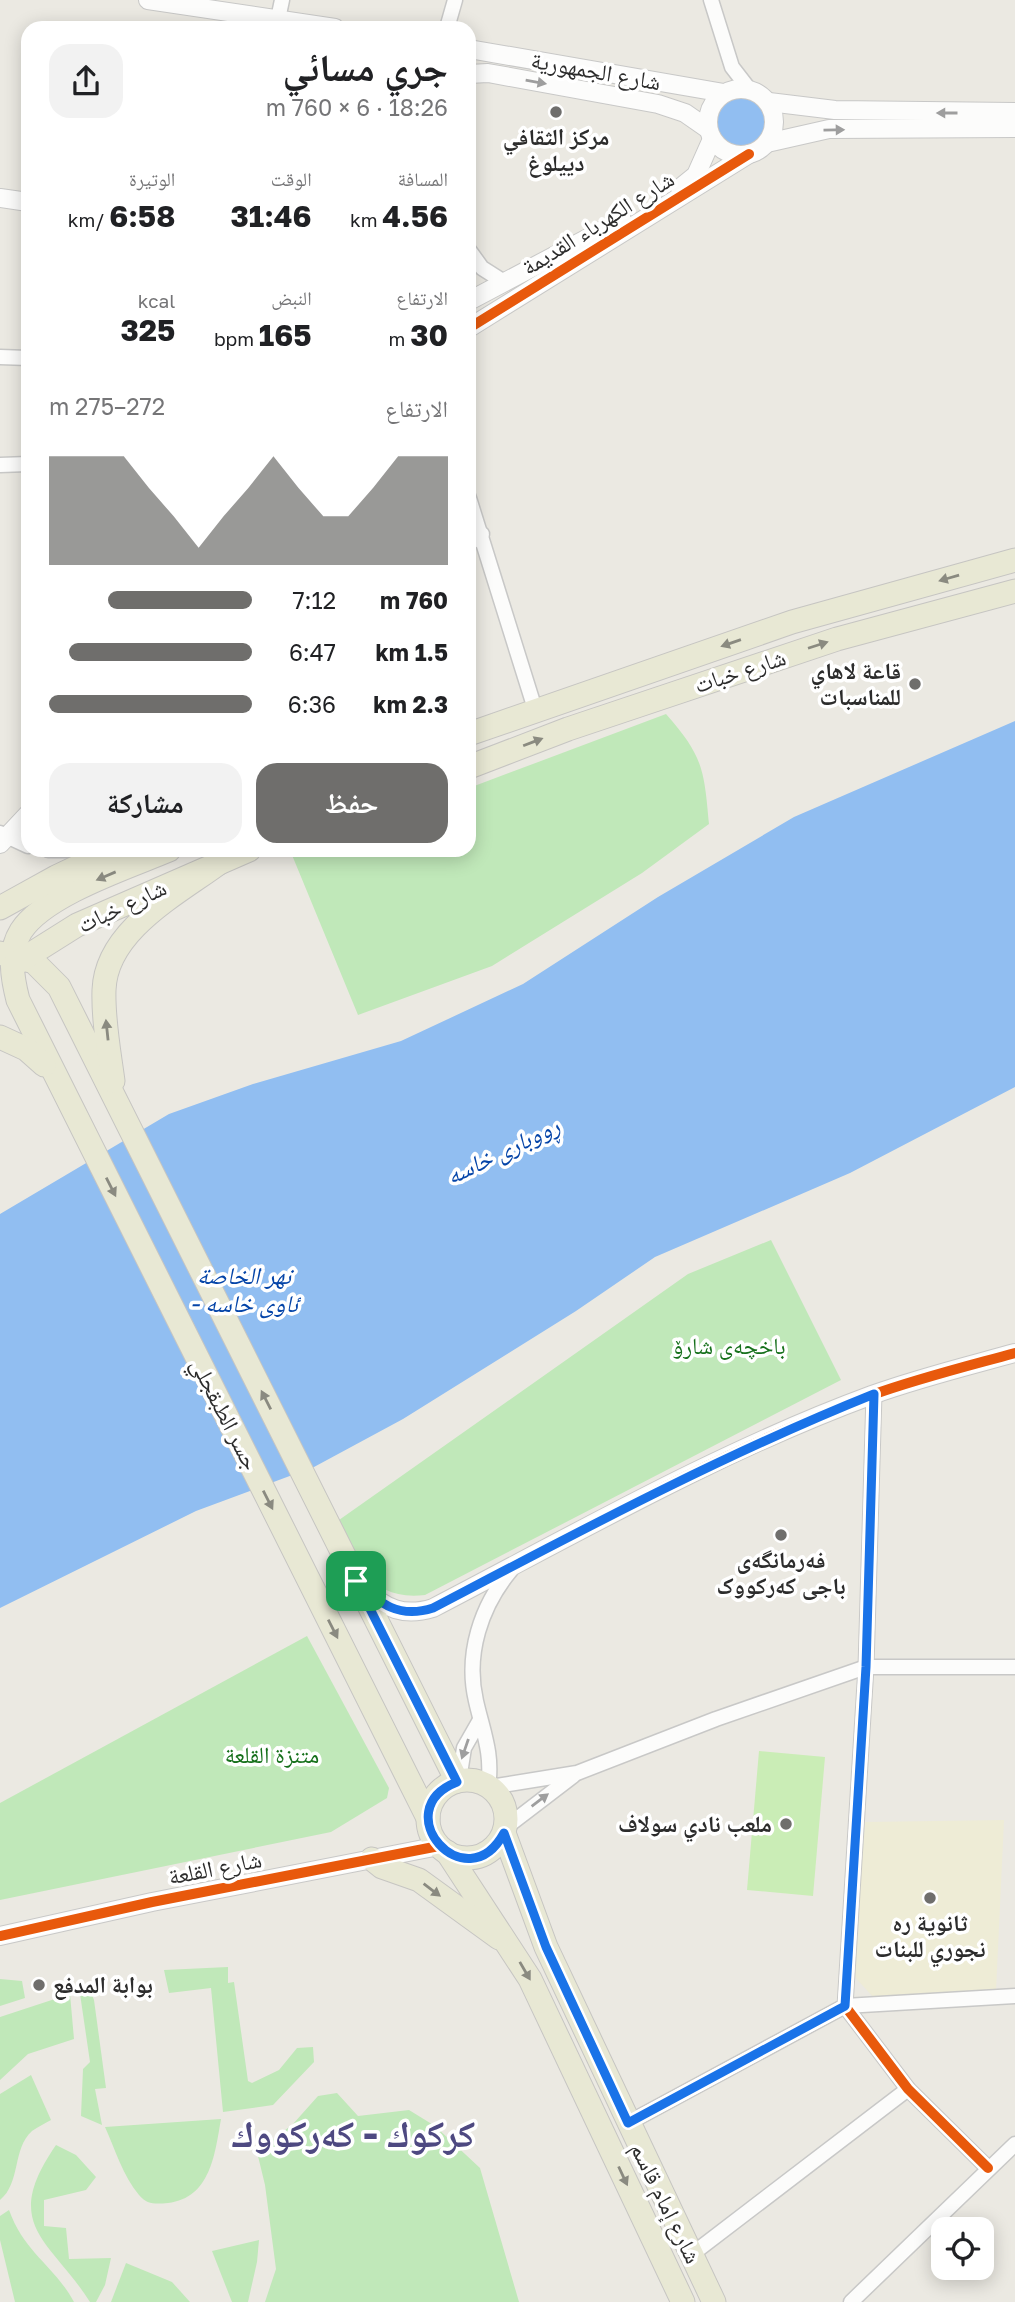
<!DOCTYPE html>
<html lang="ar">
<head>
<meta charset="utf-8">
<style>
	:root { --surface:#fff; --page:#f2f2f2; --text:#202124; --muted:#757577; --accent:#6f6e6c }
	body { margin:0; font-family:"Golos Text","Noto Naskh Arabic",sans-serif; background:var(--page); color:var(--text); direction:rtl; height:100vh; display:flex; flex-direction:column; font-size:26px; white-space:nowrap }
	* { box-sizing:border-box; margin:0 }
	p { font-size:23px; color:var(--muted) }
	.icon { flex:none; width:38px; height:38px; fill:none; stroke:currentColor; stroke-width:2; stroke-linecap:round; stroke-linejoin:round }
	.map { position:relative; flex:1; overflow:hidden; direction:ltr }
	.panel { position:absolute; left:21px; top:21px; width:455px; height:836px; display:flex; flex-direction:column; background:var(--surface); border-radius:21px; box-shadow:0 4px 18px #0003; direction:rtl }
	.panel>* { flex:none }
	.buttons { position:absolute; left:931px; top:2217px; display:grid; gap:14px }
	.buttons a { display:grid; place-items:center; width:63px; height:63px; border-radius:14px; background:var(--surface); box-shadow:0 4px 18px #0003; font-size:35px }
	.pin { position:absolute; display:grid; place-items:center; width:60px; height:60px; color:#fff; margin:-30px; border-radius:14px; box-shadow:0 4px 10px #0006 }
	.round { display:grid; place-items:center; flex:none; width:74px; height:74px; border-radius:21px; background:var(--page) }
	.headline { display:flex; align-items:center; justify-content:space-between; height:119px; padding:0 28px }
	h1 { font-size:38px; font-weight:700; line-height:52px }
	.figures { display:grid; grid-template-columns:repeat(3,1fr); gap:10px; height:119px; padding:7px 28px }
	.figures div { display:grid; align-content:center }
	.figures b { font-size:30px; font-weight:700 }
	.figures small { font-size:19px; font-weight:400 }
	.figures p { font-size:19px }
	.chart { height:196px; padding:14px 28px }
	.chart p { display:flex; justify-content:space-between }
	.chart svg { width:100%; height:126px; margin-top:7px; fill:var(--accent); opacity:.7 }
	.primary-button { display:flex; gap:14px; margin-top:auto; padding:14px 28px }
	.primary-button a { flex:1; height:80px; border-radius:21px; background:var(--accent); color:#fff; font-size:28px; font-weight:700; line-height:80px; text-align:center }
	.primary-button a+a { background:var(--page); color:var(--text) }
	ul { padding:0 28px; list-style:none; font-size:23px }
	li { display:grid; grid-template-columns:112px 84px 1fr; align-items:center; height:52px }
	li i { height:18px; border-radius:9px; background:var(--accent) }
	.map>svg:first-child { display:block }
	.education { fill:#eeecd6 }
	.green { fill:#c0e8b9 }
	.pitch { fill:#caedb6 }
	.water { fill:#91bef1 }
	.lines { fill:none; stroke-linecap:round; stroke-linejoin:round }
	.minor-casing { stroke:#c8c8c7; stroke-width:17 }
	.tertiary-casing { stroke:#c8c8c7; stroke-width:20 }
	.primary-casing { stroke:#c6c5c2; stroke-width:25 }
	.minor { stroke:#fcfcfb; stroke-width:14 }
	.tertiary { stroke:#fcfcfb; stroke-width:18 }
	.primary { stroke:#e8e8d4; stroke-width:23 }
	.cycleway-casing { stroke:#fff; stroke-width:15 }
	.cycleway { stroke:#e8590c; stroke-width:10 }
	.oneway { fill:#9e9e9e }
	.oneway2 { fill:#8a8a80 }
	.route-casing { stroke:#fff; stroke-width:14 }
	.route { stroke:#1a73e8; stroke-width:9 }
	.poi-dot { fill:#6f6e6c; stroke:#fff; stroke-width:2.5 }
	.labels { text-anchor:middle; stroke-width:7; stroke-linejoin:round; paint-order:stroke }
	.street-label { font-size:23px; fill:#2c2c2c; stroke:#fff }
	.poi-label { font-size:23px; font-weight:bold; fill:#2c2c2c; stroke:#fff }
	.park-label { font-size:23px; fill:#16701b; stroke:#fff }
	.water-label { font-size:24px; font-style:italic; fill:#0444a8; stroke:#fff }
	.town-label { font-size:37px; font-weight:bold; fill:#4e4981; stroke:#fff }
</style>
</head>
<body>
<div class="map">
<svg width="1015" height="2302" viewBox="0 0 1015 2302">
	<rect width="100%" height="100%" fill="#ebe9e2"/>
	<polygon class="education" points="1004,1820 996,1991 874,1998 853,1975 865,1822"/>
	<g class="green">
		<path d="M666 714C703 756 704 769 709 824L642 873 492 966 358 1015 292 855 303 850H469V788Z"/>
		<path d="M771 1240 841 1380 425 1595C368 1601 360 1563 339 1520L688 1274Z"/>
		<polygon points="307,1636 389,1788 387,1798 331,1832 0,1900 0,1803"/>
		<polygon points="228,1967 228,1983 234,1982 248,2081 252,2083 279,2070 297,2048 313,2047 314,2062 273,2105 223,2112 211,1988 169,1993 164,1970"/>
		<polygon points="0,1979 22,1981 25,1998 0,2006"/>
		<polygon points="88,1985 94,2000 106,2088 95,2089 102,2125 81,2116 83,2069 90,2062 79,1987"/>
		<polygon points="70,1994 74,2039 28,2054 0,2080 0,2017"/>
		<path d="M31 2075 51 2120C45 2123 38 2127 32 2131 12 2149 21 2183 0 2200V2094Z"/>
		<polygon points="337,2093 358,2116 409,2110 435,2126 480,2168 519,2302 265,2302 276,2269 265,2185 257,2152 293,2124 318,2096"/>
		<path d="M221 2119C215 2153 211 2198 168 2203 156 2204 147 2205 139 2195 123 2176 115 2149 105 2127Z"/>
		<path d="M56 2145 76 2155 96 2177 86 2190 44 2200V2226L66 2228 69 2259 111 2258 105 2285 96 2302H90C50 2239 0 2226 56 2145Z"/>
		<path d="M9 2210C25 2254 54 2265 74 2302H15L0 2240V2216Z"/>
		<polygon points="259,2240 257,2262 248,2302 232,2302 212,2251"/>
		<polygon points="126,2263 172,2282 190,2302 111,2302"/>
	</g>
	<polygon class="pitch" points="759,1751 825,1757 813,1896 747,1890"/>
	<g class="water">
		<circle cx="742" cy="121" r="26"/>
		<polygon points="1015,721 1015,1087 850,1173 655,1257 576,1311 403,1419 314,1467 196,1511 0,1608 0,1214 169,1114 253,1084 401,1041 523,984 658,897 794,817"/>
	</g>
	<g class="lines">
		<g class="minor-casing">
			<g id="minor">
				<polyline points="711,0 732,67 749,89"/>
				<polyline points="278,19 282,0"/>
				<polyline points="447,28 455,0"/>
				<polyline points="469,250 482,268 504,282"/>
				<polyline points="0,357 28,358"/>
				<polyline points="0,465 28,464"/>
				<polyline points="469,498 535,709"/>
				<polyline points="469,544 482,534"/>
				<polyline points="0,833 28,846"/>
				<polyline points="48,850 91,850"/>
				<polyline points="874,1394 866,1667 845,2006 908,2089 988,2168"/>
				<polyline points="459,1780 464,1748 480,1720"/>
				<path d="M488 1786C493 1754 483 1732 476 1701 465 1654 481 1606 511 1570"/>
				<polyline points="490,1787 577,1773 716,1719 866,1667 1015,1667"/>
				<polyline points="505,1828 573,1776"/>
				<polyline points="628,2123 845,2006 1015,1996"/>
				<polyline points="691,2255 908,2089"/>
				<polyline points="851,2302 1015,2144"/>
			</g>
		</g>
		<g class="tertiary-casing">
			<g id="tertiary">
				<polyline points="148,0 335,28"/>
				<polyline points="469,49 724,93"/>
				<polyline points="469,74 488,73 658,104 685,113 708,129"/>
				<circle cx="741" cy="122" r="33"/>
				<polyline points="769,102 835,110 1015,112"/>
				<polyline points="767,143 829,129 1015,128"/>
				<polyline points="680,188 696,175 712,139"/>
				<polyline points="0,198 28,202"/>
				<polyline points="469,301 622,220"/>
				<polyline points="469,328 749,154"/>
				<polyline points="0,844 28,814"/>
				<path d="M364 1588C385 1609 404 1617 433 1608 577 1533 720 1451 872 1395 919 1378 968 1366 1015 1353"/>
				<polyline points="0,1936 152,1902 439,1846"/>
			</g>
		</g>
		<g class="primary-casing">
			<g id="primary">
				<polyline points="469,734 792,622 1015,560"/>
				<polyline points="469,767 568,729 837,639 1015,591"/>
				<path d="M169 850C129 867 45 894 21 931 8 952 12 977 18 1000L428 1818"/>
				<polyline points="0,908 56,877 113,850"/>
				<polyline points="0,953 34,962 59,987 457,1781"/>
				<polyline points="15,964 77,925 249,850"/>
				<polyline points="0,1037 26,1049 44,1065"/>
				<path d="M113 1081C109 1051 103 1020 104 990 106 929 181 892 223 860"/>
				<circle cx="467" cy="1819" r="39"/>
				<polyline points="504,1833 546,1947 714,2302"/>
				<polyline points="447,1852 530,1979 683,2302"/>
				<polyline points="372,1859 382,1867 419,1880 499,1938"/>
			</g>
		</g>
		<use href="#minor" class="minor"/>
		<use href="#tertiary" class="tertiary"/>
		<use href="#primary" class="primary"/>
		<g class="cycleway-casing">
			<g id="cycleway">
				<polyline points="469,328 749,154"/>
				<polyline points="874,1394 866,1667 845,2006 908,2089 988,2168"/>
				<path d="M356 1581C380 1604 399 1619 433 1608 577 1533 720 1451 872 1395 919 1378 968 1366 1015 1353"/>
				<polyline points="0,1936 152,1902 439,1846"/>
			</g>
		</g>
		<use href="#cycleway" class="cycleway"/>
	</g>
	<defs><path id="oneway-solid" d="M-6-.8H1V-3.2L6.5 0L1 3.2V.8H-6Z" transform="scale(1.75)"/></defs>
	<g class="oneway">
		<use href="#oneway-solid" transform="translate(536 82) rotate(10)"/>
		<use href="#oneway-solid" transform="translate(947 113) rotate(-180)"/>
		<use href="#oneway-solid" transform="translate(834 130) rotate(-1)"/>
		<use href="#oneway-solid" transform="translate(465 1749) rotate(109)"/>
		<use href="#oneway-solid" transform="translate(540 1800) rotate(-37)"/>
	</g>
	<g class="oneway2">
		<use href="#oneway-solid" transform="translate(949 578) rotate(164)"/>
		<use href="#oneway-solid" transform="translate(731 643) rotate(161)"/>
		<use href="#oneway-solid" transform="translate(818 645) rotate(-18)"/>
		<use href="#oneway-solid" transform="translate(533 742) rotate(-21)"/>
		<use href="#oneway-solid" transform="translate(106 876) rotate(157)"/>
		<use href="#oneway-solid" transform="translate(107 1030) rotate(-96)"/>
		<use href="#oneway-solid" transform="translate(111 1187) rotate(63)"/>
		<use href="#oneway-solid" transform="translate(266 1400) rotate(-117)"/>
		<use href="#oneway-solid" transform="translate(268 1500) rotate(63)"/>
		<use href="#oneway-solid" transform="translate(333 1629) rotate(63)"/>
		<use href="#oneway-solid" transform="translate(432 1890) rotate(37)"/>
		<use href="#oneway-solid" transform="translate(525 1971) rotate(60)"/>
		<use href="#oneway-solid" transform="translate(623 2176) rotate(65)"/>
	</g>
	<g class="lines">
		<g class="route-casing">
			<path id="route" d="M874 1394 866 1667 845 2006 628 2123 546 1947 504 1833C466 1903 385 1810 457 1782L356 1581C380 1604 399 1619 433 1608 578 1532 722 1455 874 1394Z"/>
		</g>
		<use href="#route" class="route"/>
	</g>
	<g class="poi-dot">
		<circle cx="556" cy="112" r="7"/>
		<circle cx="915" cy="684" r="7"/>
		<circle cx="781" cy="1535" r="7"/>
		<circle cx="786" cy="1824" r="7"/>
		<circle cx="930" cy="1898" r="7"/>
		<circle cx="39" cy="1985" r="7"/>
	</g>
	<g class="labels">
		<g class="street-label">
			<text transform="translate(596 71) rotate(10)" y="8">شارع الجمهورية</text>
			<text transform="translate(598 223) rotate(-32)" y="8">شارع الكهرباء القديمة</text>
			<text transform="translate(740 671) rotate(-18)" y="8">شارع خبات</text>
			<text transform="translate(122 906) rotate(-25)" y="8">شارع خبات</text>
			<text transform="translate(225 1414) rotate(63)" y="8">جسر الطبقجلي</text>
			<text transform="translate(215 1868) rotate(-11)" y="8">شارع القلعة</text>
			<text transform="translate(666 2203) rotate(64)" y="8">شارع إمام قاسم</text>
		</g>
		<g class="poi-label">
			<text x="556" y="145">مركز الثقافي<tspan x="556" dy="26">دييلوغ</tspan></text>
			<text x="901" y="679" text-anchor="end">قاعة لاهاي<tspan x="901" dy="26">للمناسبات</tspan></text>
			<text x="781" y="1568">فەرمانگەی<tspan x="781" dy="26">باجی کەرکووک</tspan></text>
			<text x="772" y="1832" text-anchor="end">ملعب نادي سولاف</text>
			<text x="930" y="1931">ثانوية ره<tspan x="930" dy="26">نجوري للبنات</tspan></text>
			<text x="53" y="1993" text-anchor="start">بوابة المدفع</text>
		</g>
		<g class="park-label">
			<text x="729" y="1354">باخچەی شارۆ</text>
			<text x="272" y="1763">متنزة القلعة</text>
		</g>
		<g class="water-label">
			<text transform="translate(503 1151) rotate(-26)" y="8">ڕووباری خاسە</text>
			<text x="244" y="1284">نهر الخاصة<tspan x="244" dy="28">- ئاوی خاسە</tspan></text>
		</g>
		<g class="town-label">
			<text x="353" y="2147">كركوك - کەرکووك</text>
		</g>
	</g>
</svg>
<div class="buttons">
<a><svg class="icon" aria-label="locate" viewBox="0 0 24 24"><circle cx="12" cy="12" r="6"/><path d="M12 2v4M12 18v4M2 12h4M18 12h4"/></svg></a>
</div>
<div class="pin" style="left:356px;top:1581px;background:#1e9e55"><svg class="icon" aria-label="arrive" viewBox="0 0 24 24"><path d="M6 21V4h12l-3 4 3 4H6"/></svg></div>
<section class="panel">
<div class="headline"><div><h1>جري مسائي</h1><p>18:26 · 6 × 760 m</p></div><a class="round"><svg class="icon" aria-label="share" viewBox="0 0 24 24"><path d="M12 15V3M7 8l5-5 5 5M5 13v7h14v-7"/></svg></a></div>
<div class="figures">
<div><p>المسافة</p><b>4.56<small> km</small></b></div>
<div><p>الوقت</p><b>31:46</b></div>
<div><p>الوتيرة</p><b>6:58<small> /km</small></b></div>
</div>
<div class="figures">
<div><p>الارتفاع</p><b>30<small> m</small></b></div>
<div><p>النبض</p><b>165<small> bpm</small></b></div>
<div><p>kcal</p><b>325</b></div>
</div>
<div class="chart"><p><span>الارتفاع</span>272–275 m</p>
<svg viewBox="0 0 160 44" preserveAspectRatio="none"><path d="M0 44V6L10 6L20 6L30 6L40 17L50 27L60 38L70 27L80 17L90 6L100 17L110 27L120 27L130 17L140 6L150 6L160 6V44z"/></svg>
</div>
<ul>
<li><b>760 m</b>7:12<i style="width:71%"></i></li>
<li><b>1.5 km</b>6:47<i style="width:90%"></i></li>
<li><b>2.3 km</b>6:36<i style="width:100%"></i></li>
</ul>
<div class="primary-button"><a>حفظ</a><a>مشاركة</a></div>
</section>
</div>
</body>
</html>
